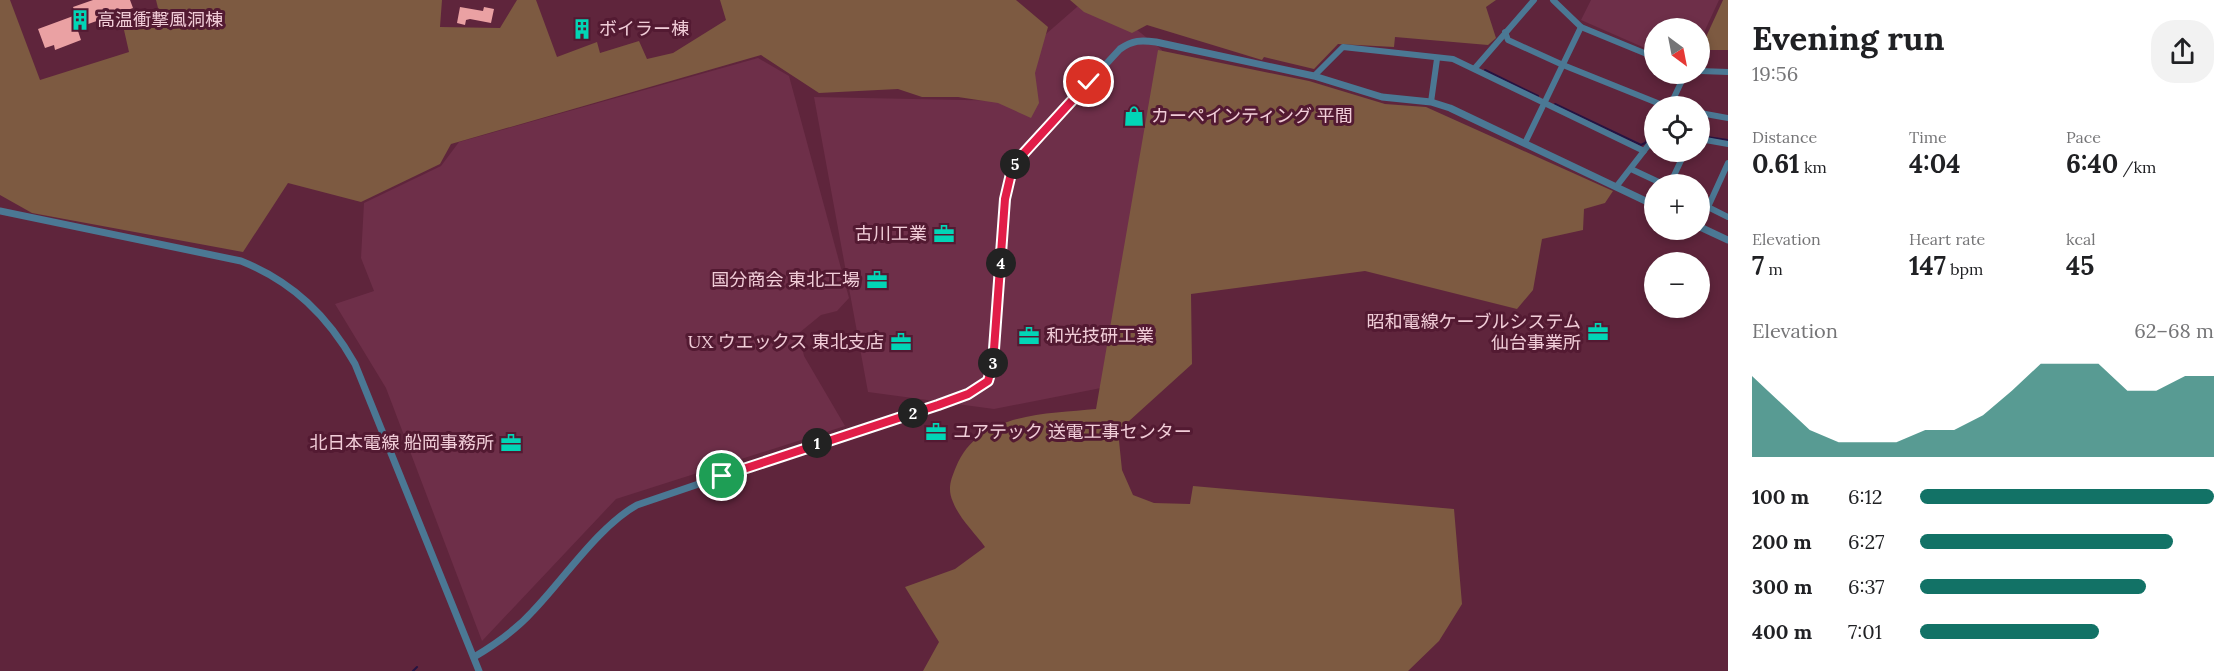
<!DOCTYPE html>
<html lang="en">
<head>
<meta charset="utf-8">
<style>
	:root { --surface:#fff; --page:#f2f2f2; --text:#202124; --muted:#757577; --accent:#127266 }
	body { margin:0; font-family:Lora,"Noto Sans JP",serif; background:var(--page); color:var(--text); height:100vh; display:flex; flex-direction:column; font-size:22px; white-space:nowrap }
	* { box-sizing:border-box; margin:0 }
	p { font-size:20px; color:var(--muted) }
	.icon { flex:none; width:33px; height:33px; fill:none; stroke:currentColor; stroke-width:2; stroke-linecap:round; stroke-linejoin:round }
	.map { position:relative; flex:1; overflow:hidden }
	.panel { display:flex; flex-direction:column; background:var(--surface); width:510px }
	.panel>* { flex:none }
	.needle { width:39px; rotate:148deg }
	.buttons { position:absolute; left:1644px; top:18px; display:grid; gap:12px }
	.buttons a { display:grid; place-items:center; width:66px; height:66px; border-radius:50%; background:var(--surface); box-shadow:0 3px 9px #0003; font-size:30px }
	.pin { position:absolute; display:grid; place-items:center; width:51px; height:51px; color:#fff; margin:-26px; border:3px solid #fff; border-radius:50%; box-shadow:0 2px 6px #0007 }
	.km { position:absolute; width:30px; height:30px; margin:-15px; border-radius:50%; background:#222; color:#fff; font-size:16px; line-height:30px; text-align:center }
	.round { display:grid; place-items:center; flex:none; width:63px; height:63px; border-radius:24px; background:var(--page) }
	.head { display:flex; align-items:center; justify-content:space-between; height:102px; padding:0 24px }
	h1 { font-size:33px; font-weight:700; line-height:45px }
	.metrics { display:grid; grid-template-columns:repeat(3,1fr); gap:9px; height:102px; padding:6px 24px }
	.metrics div { display:grid; align-content:center }
	.metrics b { font-size:26px; font-weight:700 }
	.metrics small { font-size:16px; font-weight:400 }
	.metrics p { font-size:16px }
	.chart { height:168px; padding:12px 24px }
	.chart p { display:flex; justify-content:space-between }
	.chart svg { width:100%; height:108px; margin-top:6px; fill:var(--accent); opacity:.7 }
	ul { padding:0 24px; list-style:none; font-size:20px }
	li { display:grid; grid-template-columns:96px 72px 1fr; align-items:center; height:45px }
	li i { height:15px; border-radius:8px; background:var(--accent) }
	main { display:flex; flex:1; min-height:0 }
	.map>svg:first-child { display:block }
	.built { fill:#6e2f49 }
	.green { fill:#7d5a41 }
	.lines { fill:none; stroke-linecap:round; stroke-linejoin:round }
	.stream { stroke:#251342; stroke-width:2 }
	.building { fill:#eaa1a3 }
	.minor { stroke:#4b7894; stroke-width:6 }
	.tertiary { stroke:#4b7894; stroke-width:7 }
	.route-casing { stroke:#fff; stroke-width:12 }
	.route { stroke:#e11d48; stroke-width:8 }
	.labels { text-anchor:middle; stroke-width:6; stroke-linejoin:round; paint-order:stroke }
	.poi-label { font-size:18px; fill:#f1cdd8; stroke:#531a32; text-anchor:start }
</style>
</head>
<body>
<main>
<div class="map">
<svg width="1728" height="671" viewBox="0 0 1728 671">
	<rect width="100%" height="100%" fill="#5f253c"/>
	<g class="built">
		<polygon points="1085,0 1100,0 1162,50 1106,387 994,409 868,392 814,97 1014,101 1046,34"/>
		<polygon points="1591,0 1719,0 1700,41 1700,28 1654,28 1654,52 1581,20"/>
		<polygon points="758,58 789,76 849,298 837,311 821,315 799,333 804,356 845,426 616,499 482,641 386,388 335,304 374,291 361,258 364,203 441,166 459,142"/>
	</g>
	<g class="green">
		<polygon points="0,0 10,0 40,80 129,52 124,30 158,8 156,0 442,0 440,27 500,28 517,0 536,0 557,57 597,42 600,53 639,41 647,59 673,53 726,20 720,0 1016,0 1048,27 1035,73 1039,103 1031,118 998,103 958,97 922,97 898,89 819,93 761,55 451,144 440,164 361,202 288,183 243,252 32,213 0,195"/>
		<polygon points="1070,0 1496,0 1486,7 1496,38 1488,45 1395,37 1394,47 1338,44 1314,69 1264,57 1262,60 1147,25 1132,33 1084,12"/>
		<polygon points="1723,0 1728,0 1728,50 1700,50"/>
		<path d="M1158 50 1309 81 1385 104 1426 107 1613 191 1605 203 1584 209 1583 230 1542 239 1533 290 1517 309 1365 271 1191 294 1192 364 1118 431 1122 470 1133 495 1154 503 1190 504 1193 486 1454 509 1462 604 1439 641 1408 671H923L939 642 905 587 955 569 985 547C975 533 959 518 953 502 947 489 951 479 956 467 978 412 1047 414 1096 409Z"/>
	</g>
	<g class="lines">
		<g class="stream">
			<polyline points="1485,70 1538,96"/>
			<polyline points="1555,104 1641,145 1645,143 1654,130"/>
			<polyline points="1700,136 1728,140"/>
			<polyline points="413,671 417,667"/>
		</g>
	</g>
	<g class="building">
		<polygon points="93,0 130,0 133,8 77,28 81,40 55,50 54,45 45,48 38,29 76,15 73,7"/>
		<polygon points="460,7 483,11 484,7 494,9 491,23 470,19 466,20 465,25 457,23"/>
	</g>
	<g class="lines">
		<g class="minor">
			<polyline points="1553,0 1581,27 1654,57"/>
			<polyline points="1505,32 1508,40 1563,65 1665,106"/>
			<polyline points="1475,68 1534,0"/>
			<polyline points="1700,71 1728,72"/>
			<polyline points="1314,76 1343,47 1453,59 1644,151"/>
			<polyline points="1431,102 1437,59"/>
			<polyline points="1670,106 1685,74"/>
			<polyline points="1700,113 1728,118"/>
			<polyline points="1700,139 1728,144"/>
			<polyline points="1525,143 1581,27"/>
			<polyline points="1631,169 1663,184"/>
			<polyline points="1670,184 1685,152"/>
			<polyline points="1616,187 1654,138"/>
			<polyline points="1700,203 1728,217"/>
			<polyline points="1708,207 1728,163"/>
		</g>
		<g class="tertiary">
			<path d="M0 211 241 261C293 282 328 316 355 364L479 671"/>
			<polyline points="1700,227 1728,240"/>
			<path d="M474 657C496 644 516 630 533 611 563 580 599 526 637 505L828 440 938 405 968 394 988 381 993 363 1005 199 1013 165 1120 49C1133 40 1141 40 1156 42L1314 76 1382 97 1431 102 1450 108 1654 205"/>
		</g>
	</g>
	<g class="lines">
		<g class="route-casing">
			<polyline id="route" points="722,476 938,405 968,394 988,381 993,363 1005,199 1013,165 1089,82"/>
		</g>
		<use href="#route" class="route"/>
	</g>
	<defs>
		<g id="building-bare" transform="scale(1.62)"><path d="M-4-6H4V6H1V3H-1V6H-4ZM-2.5-4.3h1.7v1.8h-1.7ZM.8-4.3h1.7v1.8H.8ZM-2.5-1h1.7V.8h-1.7ZM.8-1h1.7V.8H.8Z" fill="#02d5b6" stroke="#531a32" stroke-width="2.5" paint-order="stroke"/></g>
		<g id="shop-bare" transform="scale(1.62)"><path d="M-5-2.5h2.3a2.7 3.5 0 0 1 5.4 0H5L5.5 6h-11ZM-1.5-2.5h3a1.5 2.3 0 0 0-3 0Z" fill="#02d5b6" stroke="#531a32" stroke-width="2.5" paint-order="stroke"/></g>
		<g id="office-bare" transform="scale(1.62)"><path d="M-6-3h4V-5.5h4V-3h4V5H-6ZM-1-4.5V-3h2v-1.5ZM-6 0V1H6V0Z" fill="#02d5b6" stroke="#531a32" stroke-width="2.5" paint-order="stroke"/></g>
	</defs>
	<g fill-rule="evenodd">
		<use href="#building-bare" x="80" y="20"/>
		<use href="#building-bare" x="582" y="29"/>
		<use href="#shop-bare" x="1134" y="116"/>
		<use href="#office-bare" x="944" y="234"/>
		<use href="#office-bare" x="877" y="280"/>
		<use href="#office-bare" x="1598" y="332"/>
		<use href="#office-bare" x="1029" y="336"/>
		<use href="#office-bare" x="901" y="342"/>
		<use href="#office-bare" x="936" y="432"/>
		<use href="#office-bare" x="511" y="443"/>
	</g>
	<g class="labels">
		<g class="poi-label">
			<text x="97" y="26">高温衝撃風洞棟</text>
			<text x="599" y="35">ボイラー棟</text>
			<text x="1151" y="122">カーペインティング 平間</text>
			<text x="927" y="240" text-anchor="end">古川工業</text>
			<text x="860" y="286" text-anchor="end">国分商会 東北工場</text>
			<text x="1581" y="328" text-anchor="end">昭和電線ケーブルシステム<tspan x="1581" dy="21">仙台事業所</tspan></text>
			<text x="1046" y="342">和光技研工業</text>
			<text x="884" y="348" text-anchor="end">UX ウエックス 東北支店</text>
			<text x="953" y="438">ユアテック 送電工事センター</text>
			<text x="494" y="449" text-anchor="end">北日本電線 船岡事務所</text>
		</g>
	</g>
</svg>
<div class="buttons">
<a><svg class="needle" viewBox="-14 -14 28 28"><path d="M0-13l5 13h-10z" fill="#e53935"/><path d="M0 13l5-13h-10z" fill="#757577"/></svg></a>
<a><svg class="icon" aria-label="locate" viewBox="0 0 24 24"><circle cx="12" cy="12" r="6"/><path d="M12 2v4M12 18v4M2 12h4M18 12h4"/></svg></a>
<a>+</a>
<a>−</a>
</div>
<div class="pin" style="left:722px;top:476px;background:#1e9e55"><svg class="icon" aria-label="arrive" viewBox="0 0 24 24"><path d="M6 21V4h12l-3 4 3 4H6"/></svg></div>
<div class="pin" style="left:1089px;top:82px;background:#d93025"><svg class="icon" aria-label="check" viewBox="0 0 24 24"><path d="M5 12l5 5 9-10"/></svg></div>
<b class="km" style="left:817px;top:443px">1</b>
<b class="km" style="left:913px;top:413px">2</b>
<b class="km" style="left:993px;top:363px">3</b>
<b class="km" style="left:1001px;top:263px">4</b>
<b class="km" style="left:1015px;top:164px">5</b>
</div>
<section class="panel">
<div class="head"><div><h1>Evening run</h1><p>19:56</p></div><a class="round"><svg class="icon" aria-label="share" viewBox="0 0 24 24"><path d="M12 15V3M7 8l5-5 5 5M5 13v7h14v-7"/></svg></a></div>
<div class="metrics">
<div><p>Distance</p><b>0.61<small> km</small></b></div>
<div><p>Time</p><b>4:04</b></div>
<div><p>Pace</p><b>6:40<small> /km</small></b></div>
</div>
<div class="metrics">
<div><p>Elevation</p><b>7<small> m</small></b></div>
<div><p>Heart rate</p><b>147<small> bpm</small></b></div>
<div><p>kcal</p><b>45</b></div>
</div>
<div class="chart"><p><span>Elevation</span>62–68 m</p>
<svg viewBox="0 0 160 44" preserveAspectRatio="none"><path d="M0 44V11L10 22L20 33L30 38L40 38L50 38L60 33L70 33L80 27L90 17L100 6L110 6L120 6L130 17L140 17L150 11L160 11V44z"/></svg>
</div>
<ul>
<li><b>100 m</b>6:12<i style="width:100%"></i></li>
<li><b>200 m</b>6:27<i style="width:86%"></i></li>
<li><b>300 m</b>6:37<i style="width:77%"></i></li>
<li><b>400 m</b>7:01<i style="width:61%"></i></li>
</ul>
</section>
</main>
</body>
</html>
